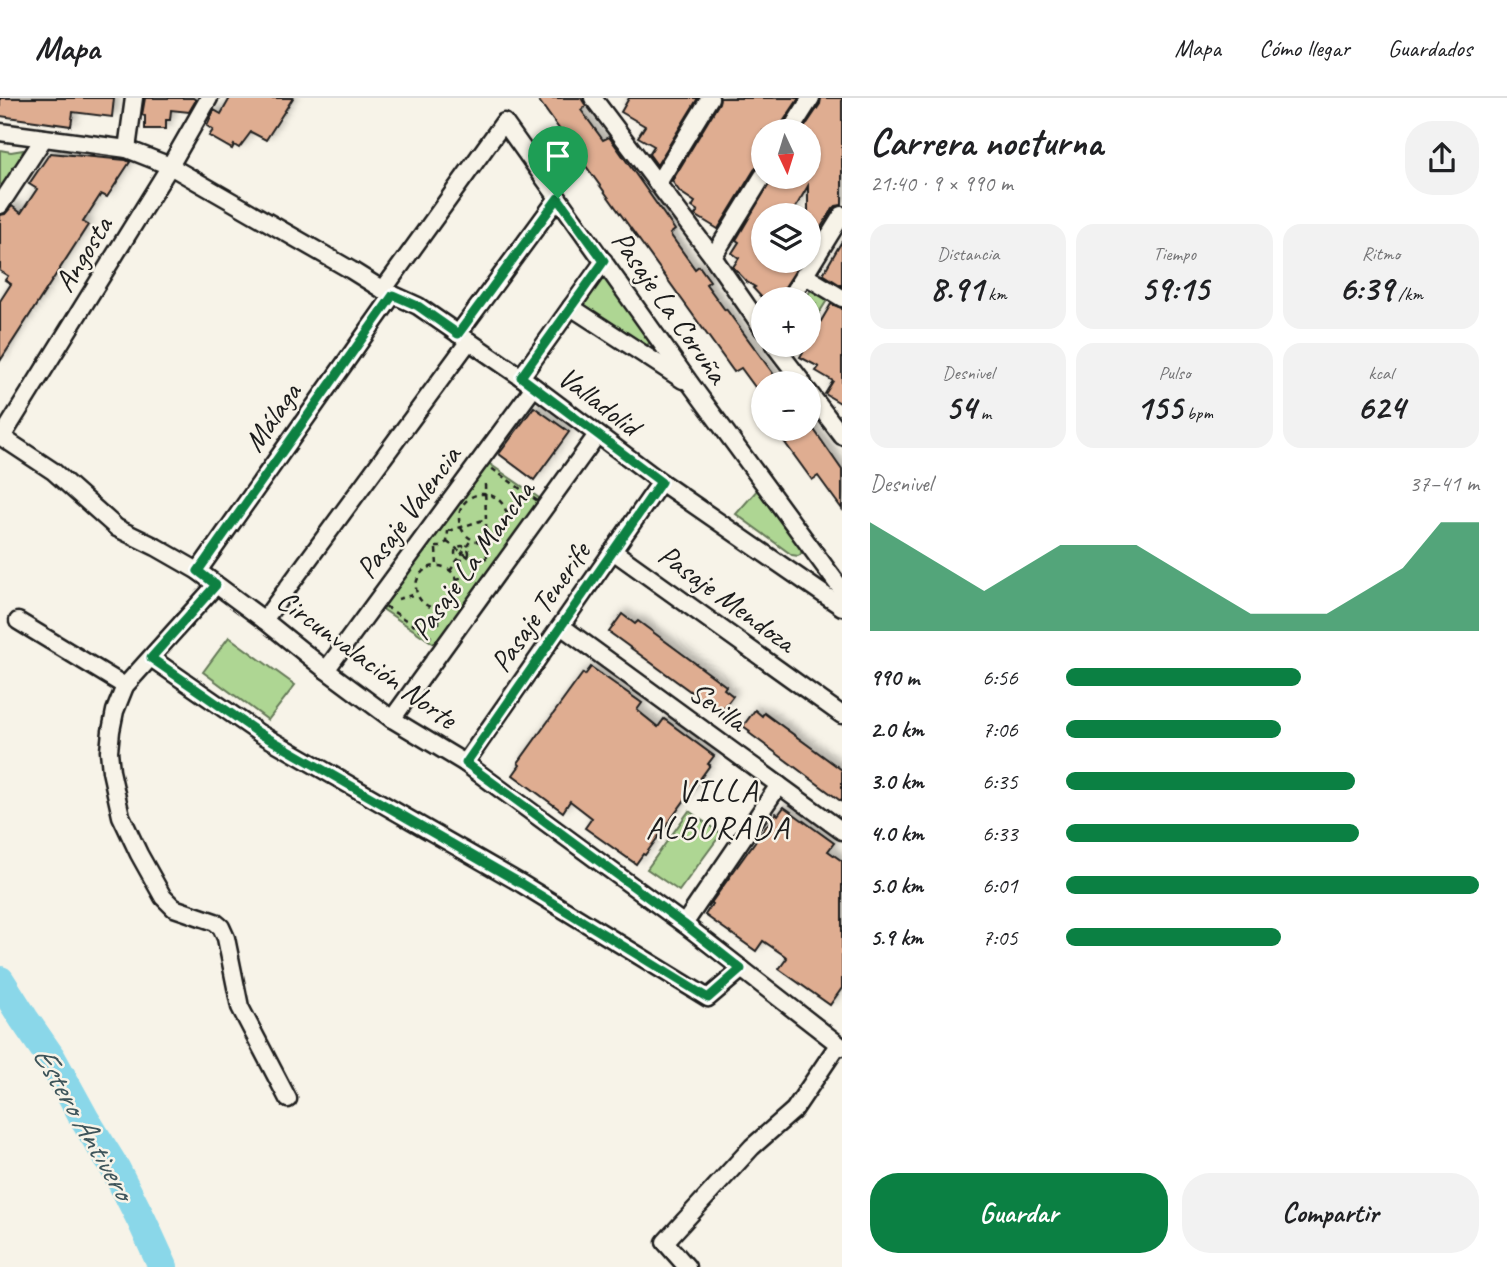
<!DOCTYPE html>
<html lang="es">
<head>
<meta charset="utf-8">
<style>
	:root { --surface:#fff; --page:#f2f2f2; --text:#202124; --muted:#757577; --line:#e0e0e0; --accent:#0b8043 }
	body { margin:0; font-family:Caveat,sans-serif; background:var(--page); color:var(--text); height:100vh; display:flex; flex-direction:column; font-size:26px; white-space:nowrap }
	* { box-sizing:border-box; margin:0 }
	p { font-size:23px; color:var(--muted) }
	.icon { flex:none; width:38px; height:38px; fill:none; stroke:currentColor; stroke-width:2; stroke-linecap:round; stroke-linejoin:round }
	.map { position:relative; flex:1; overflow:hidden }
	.details { display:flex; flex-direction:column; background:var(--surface); width:665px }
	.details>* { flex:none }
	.needle { width:46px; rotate:176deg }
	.tools { position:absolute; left:751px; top:21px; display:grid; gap:14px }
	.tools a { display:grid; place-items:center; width:70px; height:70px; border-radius:50%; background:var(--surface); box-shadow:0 2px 5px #0004; font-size:35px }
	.pin { position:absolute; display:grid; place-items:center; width:60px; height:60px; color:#fff; margin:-72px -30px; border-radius:50% 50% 50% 0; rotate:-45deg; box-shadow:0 0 7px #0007 }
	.pin .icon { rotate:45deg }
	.round { display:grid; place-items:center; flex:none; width:74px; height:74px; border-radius:28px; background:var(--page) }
	.summary { display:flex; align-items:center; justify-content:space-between; height:119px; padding:0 28px }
	h1 { font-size:38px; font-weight:700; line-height:52px }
	.metrics { display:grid; grid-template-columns:repeat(3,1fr); gap:10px; height:119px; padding:7px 28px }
	.metrics div { display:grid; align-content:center; border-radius:18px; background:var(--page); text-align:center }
	.metrics b { font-size:35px; font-weight:700 }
	.metrics small { font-size:19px; font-weight:400 }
	.metrics p { font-size:19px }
	.chart { height:196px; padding:14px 28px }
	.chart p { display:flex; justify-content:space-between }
	.chart svg { width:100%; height:126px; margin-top:7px; fill:var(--accent); opacity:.7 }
	.button { display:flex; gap:14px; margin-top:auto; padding:14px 28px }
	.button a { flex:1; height:80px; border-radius:28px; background:var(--accent); color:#fff; font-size:28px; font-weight:700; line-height:80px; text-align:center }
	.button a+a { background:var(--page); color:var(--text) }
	ul { padding:0 28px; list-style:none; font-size:23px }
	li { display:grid; grid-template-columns:112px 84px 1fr; align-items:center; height:52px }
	li i { height:18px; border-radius:9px; background:var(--accent) }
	header { display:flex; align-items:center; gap:42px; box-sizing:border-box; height:98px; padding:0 35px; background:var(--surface); border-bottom:2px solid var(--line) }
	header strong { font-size:33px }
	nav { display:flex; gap:38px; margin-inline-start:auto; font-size:24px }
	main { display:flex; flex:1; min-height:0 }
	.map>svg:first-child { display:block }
	.green { fill:#aed693; stroke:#657958; stroke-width:2 }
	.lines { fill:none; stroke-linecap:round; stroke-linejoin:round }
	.river { stroke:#8ad7e9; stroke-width:30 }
	.building { fill:#dfad91; stroke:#1c1c1c; stroke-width:2; filter:url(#shadow) }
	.street-casing { stroke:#1c1c1c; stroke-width:21 }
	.path { stroke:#1c1c1c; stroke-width:2.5; stroke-dasharray:5 5; stroke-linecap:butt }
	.street { stroke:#f7f3e8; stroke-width:16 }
	.route-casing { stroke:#fff; stroke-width:14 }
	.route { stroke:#0b8043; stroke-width:9 }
	.labels { text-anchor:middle; stroke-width:5; stroke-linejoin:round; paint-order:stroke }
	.street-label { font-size:30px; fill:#1c1c1c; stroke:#f7f3e8 }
	.neighbourhood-label { font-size:32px; letter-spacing:2px; fill:#1c1c1c; stroke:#f7f3e8 }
	.water-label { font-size:32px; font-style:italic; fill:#3d545a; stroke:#f7f3e8 }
</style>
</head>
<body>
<header>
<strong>Mapa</strong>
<nav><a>Mapa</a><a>Cómo llegar</a><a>Guardados</a></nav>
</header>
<main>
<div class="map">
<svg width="842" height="1169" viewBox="0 0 842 1169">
	<defs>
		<filter id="shadow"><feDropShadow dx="4.5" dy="-4.5" stdDeviation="3.5" flood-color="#0004"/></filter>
	</defs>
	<rect width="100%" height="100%" fill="#f7f3e8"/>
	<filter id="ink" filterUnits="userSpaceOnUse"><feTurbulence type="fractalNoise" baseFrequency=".0143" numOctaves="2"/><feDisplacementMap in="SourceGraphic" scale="14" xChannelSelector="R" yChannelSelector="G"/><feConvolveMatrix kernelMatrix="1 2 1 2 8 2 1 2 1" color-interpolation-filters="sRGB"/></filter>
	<g filter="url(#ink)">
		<g class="green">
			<polygon points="0,52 11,54 23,52 21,61 6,90 0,86"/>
			<polygon points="603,179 606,180 650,240 650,244 645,250 586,210 585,207 587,200 601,181"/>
			<polygon points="813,189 829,199 814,223 816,225 809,238 808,201 805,201"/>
			<polygon points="484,362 542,402 439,549 378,508"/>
			<polygon points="758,391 801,447 801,456 798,458 792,457 736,416"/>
			<polygon points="229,539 295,587 268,622 203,574"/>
			<polygon points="689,713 721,736 679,793 647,771"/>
		</g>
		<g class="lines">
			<polyline class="river" points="0,883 24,921 51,960 85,1022 116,1072 142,1123 163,1169"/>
		</g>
		<g class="building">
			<polygon points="0,0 114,0 112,19 73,14 71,28 0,18"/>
			<polygon points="145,0 193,0 196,2 189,14 171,12 170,22 166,22 166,31 145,31 145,18 142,17"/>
			<polygon points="230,0 293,0 266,42 251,34 239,50 234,47 232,51 209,38 213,32 207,28 214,12 221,16"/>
			<polygon points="537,0 581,0 586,8 581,12 603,42 609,39 615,47 675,132 670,136 695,171 699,168 710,183 706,186 725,212 726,211 780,285 763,285 763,300 741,270 734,274"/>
			<polygon points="629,0 698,0 657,67 649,56 654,48 638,39 645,28 621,14"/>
			<polygon points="720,0 799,0 781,27 780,33 763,33 763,68 757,69 754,72 718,131 695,117 698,113 692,109 695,104 680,94 672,83 719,5"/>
			<polygon points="821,0 842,0 842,107 836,108 833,111 808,149 808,88 791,117 763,117 763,163 791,163 799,167 781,195 780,201 763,201 753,190 755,189 747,184 733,169 739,160 732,155 739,144 736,142 773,79 808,79 808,33 802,33 820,6"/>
			<polygon points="50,55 126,62 130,64 107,99 101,96 83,124 88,127 0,263 0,203 11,186 5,182 8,178 0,173 0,117 5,116 12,108 21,115 37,91 29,86"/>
			<polygon points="842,143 842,188 823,176"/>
			<polygon points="831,206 842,210 842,306 825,296 833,283 816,273 819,269 800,259"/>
			<polygon points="534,309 569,334 534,382 499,356"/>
			<polygon points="808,323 842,372 842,411 818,378 812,382 775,331 808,331"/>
			<polygon points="622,516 635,526 638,523 726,588 724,591 733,598 720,615 609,534"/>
			<polygon points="591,569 642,605 637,612 658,629 664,621 714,658 708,666 710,667 645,757 643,756 636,766 585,730 592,720 570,703 563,714 513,677 520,667 518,665 559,608 583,575 585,577"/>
			<polygon points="755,612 762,618 764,615 842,672 842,704 749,635 750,633 743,628"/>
			<polygon points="784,709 834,745 828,753 842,763 842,890 830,907 779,871 787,860 785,858 763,843 756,853 705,817 712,806 711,805 746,756 776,715 778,717"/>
		</g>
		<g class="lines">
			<g class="street-casing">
				<g id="street">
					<polyline points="593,0 713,159 763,231"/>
					<polyline points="790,33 811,0"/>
					<polyline points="0,34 127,51 170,68 351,172 383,192 418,208 521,279 661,384 842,509"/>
					<polyline points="127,51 134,0"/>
					<polyline points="658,85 710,0"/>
					<polyline points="0,107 44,40"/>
					<polyline points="713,159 763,78"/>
					<polyline points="804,177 842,200"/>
					<polyline points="383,192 504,24 692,288 842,492"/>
					<polyline points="790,201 842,117"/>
					<polyline points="571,209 683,282"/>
					<polyline points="458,236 558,100"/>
					<polyline points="774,247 803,285"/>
					<polyline points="521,279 604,163"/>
					<polyline points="808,293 842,338"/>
					<polyline points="0,338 53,373 117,430 156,449 198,473 264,522 326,572 392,621 465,665 684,826 842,949"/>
					<polyline points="2,339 170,68 209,0"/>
					<polyline points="613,453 842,617"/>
					<polyline points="198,473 393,197"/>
					<polyline points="216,487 125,588 115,613 111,633 109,653 111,673 121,718 139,756 163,799 174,810 215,824 221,829 226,840 240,909 288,1001"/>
					<polyline points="264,522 469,243"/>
					<polyline points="18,523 125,588"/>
					<polyline points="561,528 842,733"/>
					<polyline points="151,560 259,635 522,786 708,900 742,871"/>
					<polyline points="326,572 534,289"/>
					<polyline points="392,621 597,337"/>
					<polyline points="465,665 661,384"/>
					<polyline points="684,826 779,687"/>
					<polyline points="687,1169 665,1144 752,1049 794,1012 838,947"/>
				</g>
			</g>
			<g class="path">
				<polyline points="808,218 816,205 815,203"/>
				<polyline points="808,225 813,228"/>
				<polygon points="484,365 539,404 440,545 382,506"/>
				<polyline points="485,386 487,459"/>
				<circle cx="483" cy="420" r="24"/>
				<polyline points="506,414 523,409"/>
				<polyline points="449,433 486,421"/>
				<polyline points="447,444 476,464"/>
				<circle cx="462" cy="455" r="7"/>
				<polyline points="436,449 440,449 447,444 448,433"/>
				<polyline points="436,451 437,468"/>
				<circle cx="437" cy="489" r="21"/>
				<polyline points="450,473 471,442"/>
				<polyline points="475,476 476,464 479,461 487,460"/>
				<polyline points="456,481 477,476"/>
				<polyline points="398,501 416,496"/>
				<polyline points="439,511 439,527"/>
			</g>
			<use href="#street" class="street"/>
		</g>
	</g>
	<g class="lines" filter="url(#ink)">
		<g class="route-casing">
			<polygon id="route" points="558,100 604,163 521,279 661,384 466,665 684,826 741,871 708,900 522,786 259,635 151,560 216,487 198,473 393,197 418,208 458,236"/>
		</g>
		<use href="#route" class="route"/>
	</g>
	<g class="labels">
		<g class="street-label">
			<text transform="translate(83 156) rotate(-58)" y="10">Angosta</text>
			<text transform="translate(670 209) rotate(55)" y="10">Pasaje La Coruña</text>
			<text transform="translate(599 303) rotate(37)" y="10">Valladolid</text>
			<text transform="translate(272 319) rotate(-55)" y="10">Málaga</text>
			<text transform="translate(408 414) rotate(-54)" y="10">Pasaje Valencia</text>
			<text transform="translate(472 462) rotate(-54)" y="10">Pasaje La Mancha</text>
			<text transform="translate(727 500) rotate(36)" y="10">Pasaje Mendoza</text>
			<text transform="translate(540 509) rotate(-55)" y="10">Pasaje Tenerife</text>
			<text transform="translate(367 561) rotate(36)" y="10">Circunvalación Norte</text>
			<text transform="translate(718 608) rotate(36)" y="10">Sevilla</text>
		</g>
		<g class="neighbourhood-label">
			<text x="718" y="703">VILLA<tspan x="718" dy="37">ALBORADA</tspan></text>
		</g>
		<g class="water-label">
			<text transform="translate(84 1024) rotate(60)" y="11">Estero Antivero</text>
		</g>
	</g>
</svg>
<div class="tools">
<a><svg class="needle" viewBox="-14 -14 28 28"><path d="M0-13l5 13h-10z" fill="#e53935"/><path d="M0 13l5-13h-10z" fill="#757577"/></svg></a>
<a><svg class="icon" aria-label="layers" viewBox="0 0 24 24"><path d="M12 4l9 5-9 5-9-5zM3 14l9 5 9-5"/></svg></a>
<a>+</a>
<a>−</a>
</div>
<div class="pin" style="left:558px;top:100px;background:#1e9e55"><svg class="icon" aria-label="arrive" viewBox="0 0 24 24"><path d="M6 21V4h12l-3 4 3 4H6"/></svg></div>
</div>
<section class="details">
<div class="summary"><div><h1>Carrera nocturna</h1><p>21:40 · 9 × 990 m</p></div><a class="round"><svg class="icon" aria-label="share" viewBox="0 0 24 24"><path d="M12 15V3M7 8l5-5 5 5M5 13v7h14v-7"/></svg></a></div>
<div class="metrics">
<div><p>Distancia</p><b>8.91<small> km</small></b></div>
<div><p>Tiempo</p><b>59:15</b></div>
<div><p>Ritmo</p><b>6:39<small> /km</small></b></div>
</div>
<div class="metrics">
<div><p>Desnivel</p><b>54<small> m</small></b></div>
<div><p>Pulso</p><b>155<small> bpm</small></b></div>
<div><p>kcal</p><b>624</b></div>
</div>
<div class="chart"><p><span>Desnivel</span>37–41 m</p>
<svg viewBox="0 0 160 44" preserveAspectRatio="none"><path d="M0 44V6L10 14L20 22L30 30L40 22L50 14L60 14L70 14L80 22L90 30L100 38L110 38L120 38L130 30L140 22L150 6L160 6V44z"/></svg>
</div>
<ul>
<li><b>990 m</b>6:56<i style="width:57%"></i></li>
<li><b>2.0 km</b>7:06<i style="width:52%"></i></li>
<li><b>3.0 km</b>6:35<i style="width:70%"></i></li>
<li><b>4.0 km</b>6:33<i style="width:71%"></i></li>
<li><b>5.0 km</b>6:01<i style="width:100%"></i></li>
<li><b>5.9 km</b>7:05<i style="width:52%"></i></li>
</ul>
<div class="button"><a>Guardar</a><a>Compartir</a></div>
</section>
</main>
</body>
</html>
